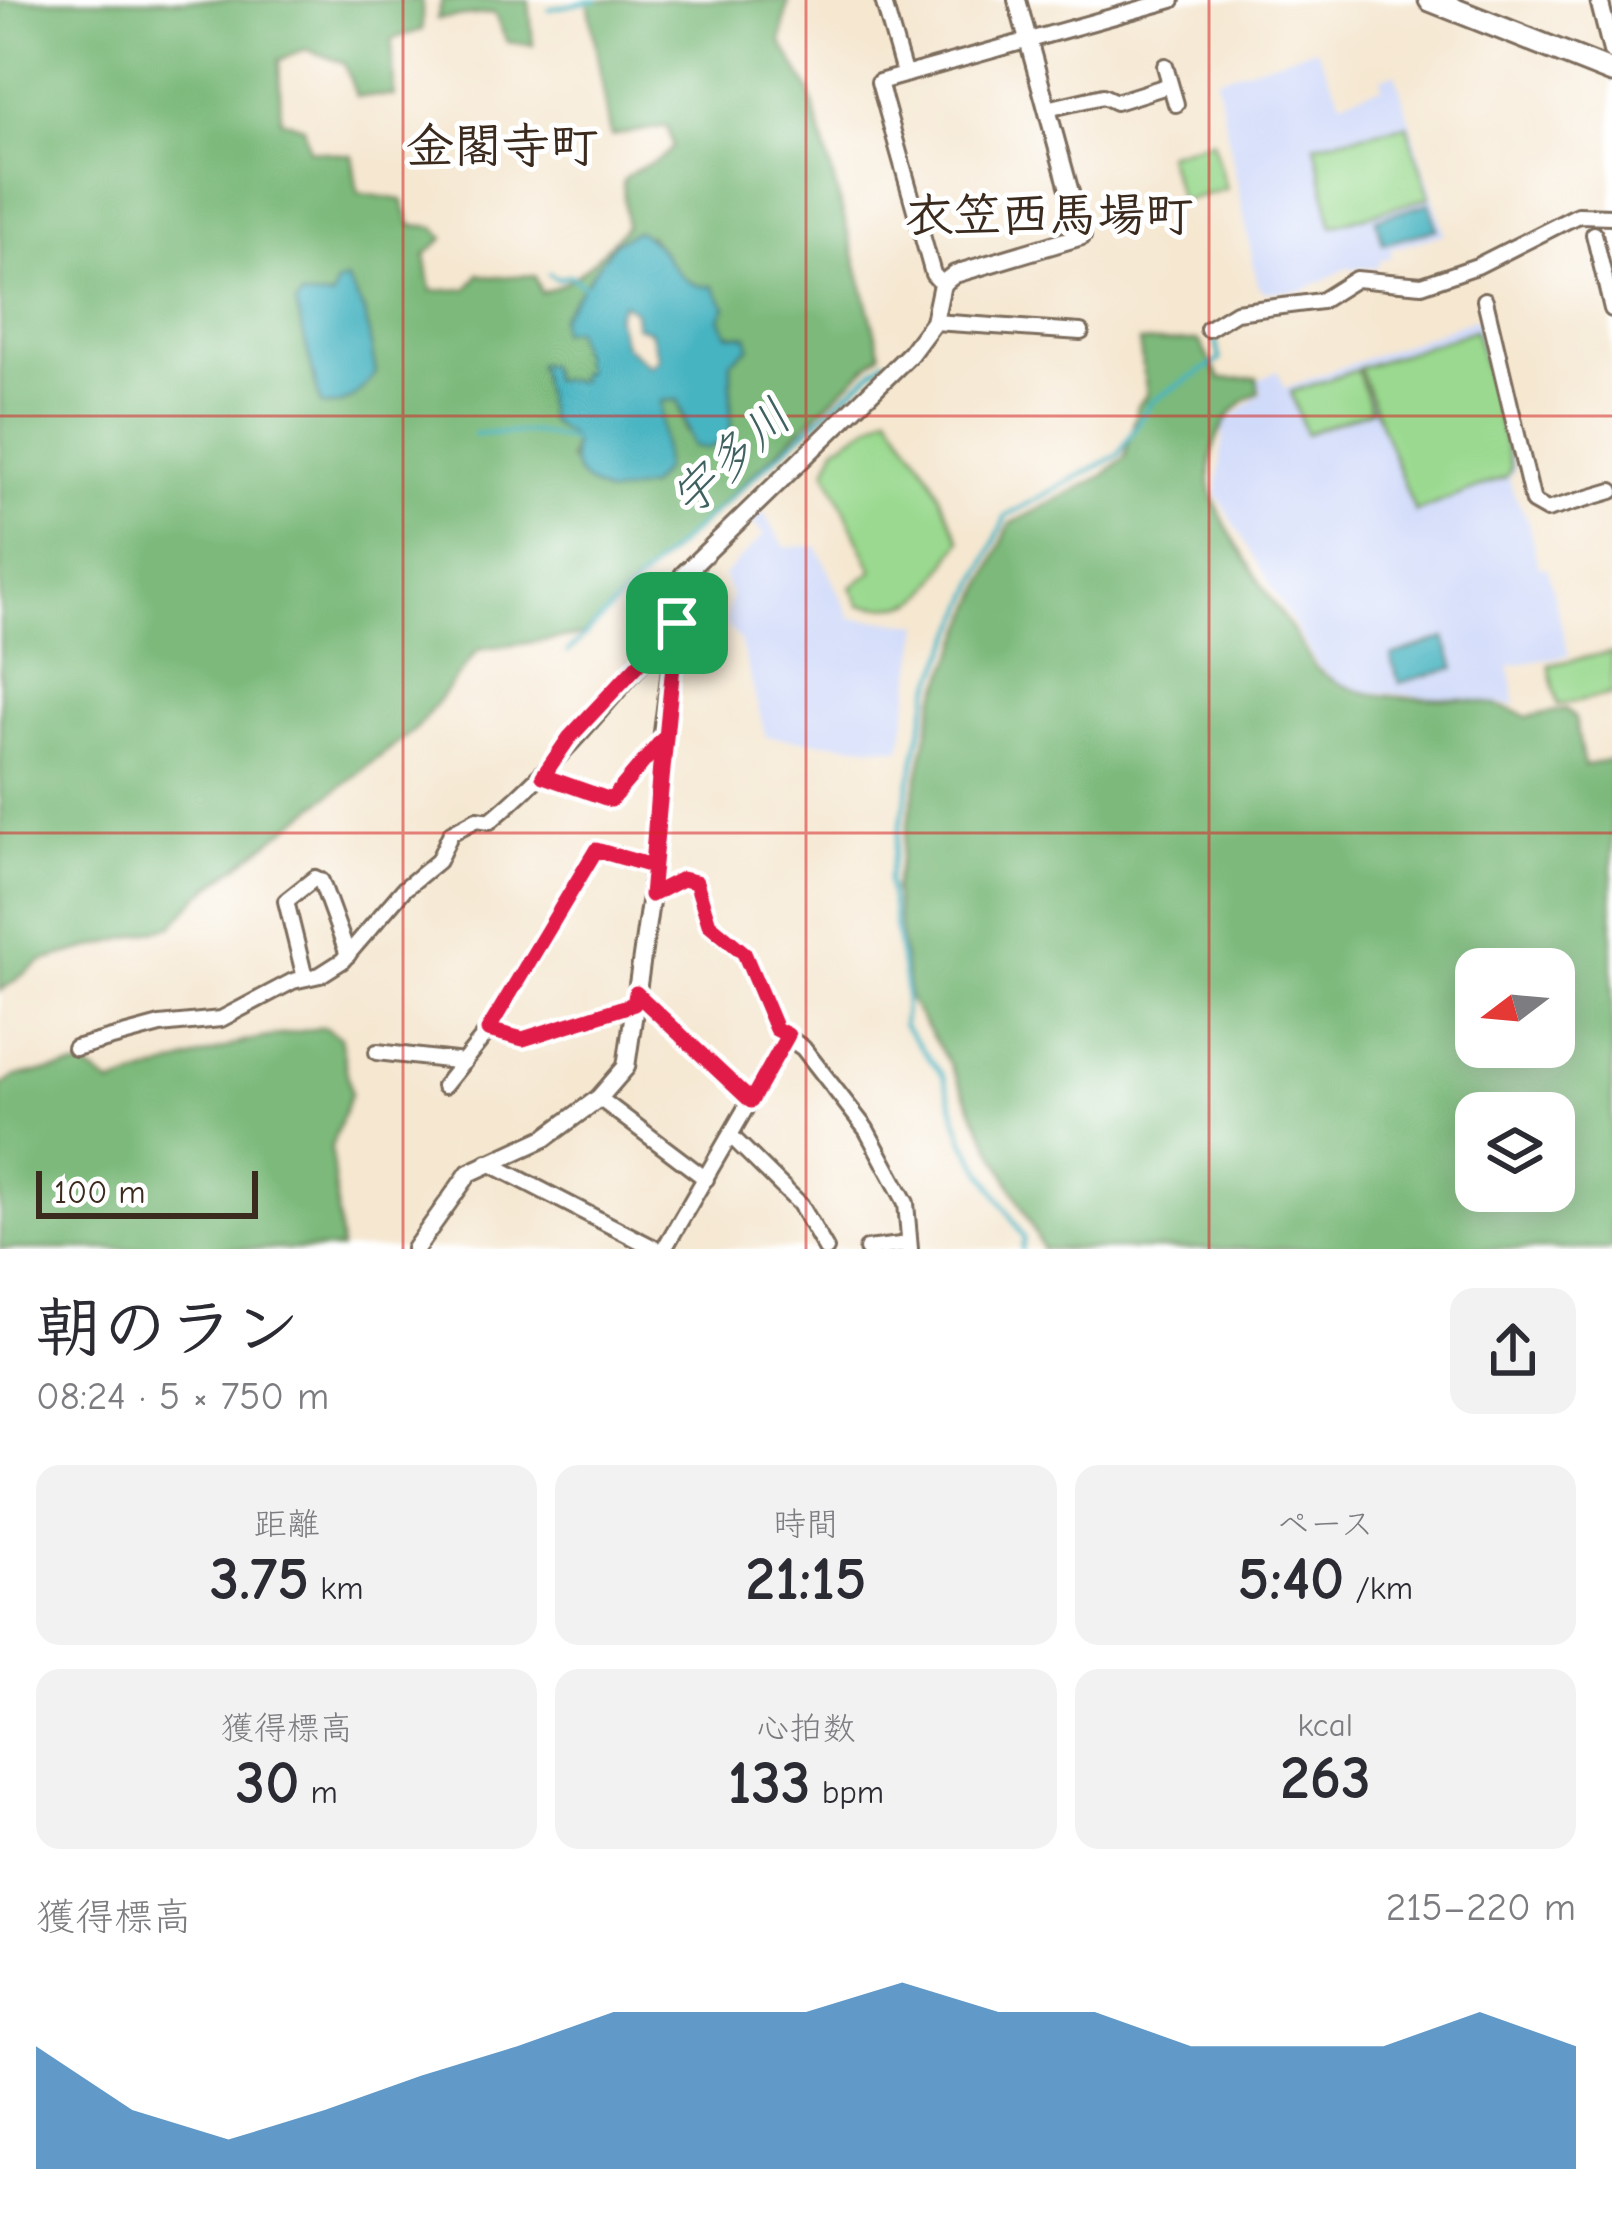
<!DOCTYPE html>
<html lang="ja">
<head>
<meta charset="utf-8">
<style>
	:root { --surface:#fff; --page:#f2f2f3; --text:#2b2b33; --muted:#7c7c81; --accent:#1f6fb2 }
	body { margin:0; font-family:"Comic Neue","Klee One",sans-serif; background:var(--page); color:var(--text); height:100vh; display:flex; flex-direction:column; font-size:45px; white-space:nowrap }
	* { box-sizing:border-box; margin:0 }
	p { font-size:39px; color:var(--muted) }
	.icon { flex:none; width:66px; height:66px; fill:none; stroke:currentColor; stroke-width:2; stroke-linecap:round; stroke-linejoin:round }
	.map { position:relative; height:1249px; overflow:hidden }
	.panel { display:flex; flex-direction:column; background:var(--surface); flex:1 }
	.panel>* { flex:none }
	.needle { width:78px; rotate:254deg }
	.controls { position:absolute; left:1455px; top:948px; display:grid; gap:24px }
	.controls a { display:grid; place-items:center; width:120px; height:120px; border-radius:24px; background:var(--surface); box-shadow:0 6px 30px #0003; font-size:60px }
	.scale { position:absolute; left:36px; bottom:30px; width:222px; box-sizing:border-box; padding-left:12px; border:6px solid #3b2a1e; border-top:0; font-size:33px; line-height:42px; white-space:nowrap; color:#3b2a1e; -webkit-text-stroke:9px #fff; paint-order:stroke }
	.pin { position:absolute; display:grid; place-items:center; width:102px; height:102px; color:#fff; margin:-51px; border-radius:24px; box-shadow:0 6px 18px #0006 }
	.round { display:grid; place-items:center; flex:none; width:126px; height:126px; border-radius:24px; background:var(--page) }
	.head { display:flex; align-items:center; justify-content:space-between; height:204px; padding:0 36px }
	h1 { font-size:66px; font-weight:600; line-height:90px }
	.metrics { display:grid; grid-template-columns:repeat(3,1fr); gap:18px; height:204px; padding:12px 36px }
	.metrics div { display:grid; align-content:center; border-radius:24px; background:var(--page); text-align:center }
	.metrics b { font-size:60px; font-weight:600 }
	.metrics small { font-size:33px; font-weight:400 }
	.metrics p { font-size:33px }
	.chart { height:336px; padding:24px 36px }
	.chart p { display:flex; justify-content:space-between }
	.chart svg { width:100%; height:216px; margin-top:12px; fill:var(--accent); opacity:.7 }
	.map>svg:first-child { display:block }
	.built { fill:#d0daf9 }
	.green { fill:#9ad98f; stroke:#6a8256; stroke-width:3 }
	.forest { fill:#7bb97a; stroke:#5b724c; stroke-width:3; fill-rule:evenodd }
	.water { fill:#46b4c1; stroke:#406f70; stroke-width:3; fill-rule:evenodd }
	.lines { fill:none; stroke-linecap:round; stroke-linejoin:round }
	.stream { stroke:#46b4c1; stroke-width:4.5 }
	.minor-casing { stroke:#7c6c5c; stroke-width:20 }
	.tertiary-casing { stroke:#7c6c5c; stroke-width:22 }
	.primary-casing { stroke:#7c6c5c; stroke-width:27 }
	.minor { stroke:#fff; stroke-width:14 }
	.tertiary { stroke:#fff; stroke-width:16 }
	.primary { stroke:#fff; stroke-width:21 }
	.route-casing { stroke:#fff; stroke-width:24 }
	.route { stroke:#e11d48; stroke-width:15 }
	.grid { fill:none; stroke:#d62828; stroke-width:3; stroke-opacity:0.55 }
	.labels { text-anchor:middle; stroke-width:10; stroke-linejoin:round; paint-order:stroke }
	.neighbourhood-label { font-size:48px; font-weight:bold; fill:#3b2a1e; stroke:#fff }
	.water-label { font-size:48px; font-style:italic; fill:#3f615f; stroke:#fff }
</style>
</head>
<body>
<div class="map">
<svg width="1612" height="1249" viewBox="0 0 1612 1249">
	<rect width="100%" height="100%" fill="#fff"/>
	<filter id="ink" filterUnits="userSpaceOnUse"><feTurbulence type="fractalNoise" baseFrequency=".00833" numOctaves="2"/><feDisplacementMap in="SourceGraphic" scale="24" xChannelSelector="R" yChannelSelector="G"/><feConvolveMatrix kernelMatrix="1 2 1 2 8 2 1 2 1" color-interpolation-filters="sRGB"/></filter>
	<filter id="wash" filterUnits="userSpaceOnUse"><feTurbulence type="fractalNoise" baseFrequency=".004" numOctaves="4" result="noise"/><feDisplacementMap in="SourceGraphic" scale="48" xChannelSelector="R" yChannelSelector="G"/><feGaussianBlur stdDeviation="2.7" result="paint"/><feColorMatrix in="noise" values="0 0 0 0 0 0 0 0 0 0 0 0 0 0 0 0 0 1.4 0 .05"/><feComposite in="paint" operator="in"/></filter>
	<g filter="url(#wash)">
		<rect width="100%" height="100%" fill="#f5e7d0"/>
		<g class="built">
			<polygon points="1316,48 1341,100 1383,87 1381,78 1395,73 1445,234 1391,249 1391,257 1381,259 1377,268 1348,268 1303,290 1265,292 1258,286 1216,78"/>
			<polygon points="1480,317 1515,469 1509,478 1513,492 1527,518 1538,566 1547,568 1569,655 1509,666 1516,705 1366,691 1338,682 1318,666 1217,495 1224,424 1262,393 1258,380 1278,371 1284,388"/>
			<polygon points="762,510 785,547 817,546 851,618 921,624 901,749 766,737 740,641 725,623 731,595 723,576 764,535 750,520"/>
		</g>
		<g class="green">
			<polygon points="1407,125 1430,197 1332,226 1315,144"/>
			<polygon points="1212,140 1226,189 1180,202 1166,154"/>
			<polygon points="1475,330 1511,468 1506,477 1415,512 1359,368"/>
			<polygon points="1357,370 1371,410 1306,434 1291,392"/>
			<path d="M889 413 930 475 961 541C923 596 931 612 860 605L851 587 873 571 826 470 836 447Z"/>
			<polygon points="1612,652 1612,694 1558,705 1549,665"/>
		</g>
		<g class="forest">
			<path d="M0 0H422V30L392 39 394 96H356L344 63 306 49 279 60 281 120 304 127 309 150 352 155 358 193 402 200 411 225 435 227 444 238 425 255 431 291 467 289 479 274C497 281 515 273 535 276L541 293C580 281 599 256 626 226L623 181C638 163 659 166 673 147L667 126 611 136 588 0H788L781 42 809 90 881 353 583 635 478 650 417 728 200 895 172 926 42 961 0 991ZM649 235 683 279 700 288 739 353 731 361V437L686 432 678 400 661 401 649 487 569 460 574 439 552 380 580 381 585 373C570 300 576 302 615 242ZM301 297 332 298 365 313 368 342 316 385 296 304Z"/>
			<polygon points="442,0 529,0 533,45 507,42 494,13 437,19"/>
			<path d="M1199 341 1220 379 1257 378 1259 393C1225 405 1200 458 1214 499 1231 544 1288 622 1315 667 1375 720 1459 680 1527 717L1566 709 1575 719 1584 766 1612 759V1249H1043L950 1065 910 1001 894 888 935 698 1010 524 1104 475 1125 457 1138 406 1147 394 1139 342ZM1476 969H1554V1047H1476ZM1476 1113H1554V1191H1476Z"/>
			<polygon points="324,1027 340,1037 351,1093 331,1147 341,1249 0,1249 0,1087 16,1076 83,1066 112,1085 247,1041"/>
		</g>
		<g class="water">
			<polygon points="1430,203 1437,229 1383,244 1376,219"/>
			<path d="M636 231C669 242 673 291 713 286L726 307 720 318 728 334 747 336 750 347 731 361V437L708 449 693 446 678 400 661 401 664 469 649 487 608 495C580 479 567 473 574 439L549 421 538 364 548 365 552 380 580 381 578 374 585 372 574 330 560 332V318L615 242ZM623 303 635 311 636 326 650 331 659 359 650 366 624 345 616 316Z"/>
			<path d="M347 280 365 313 376 373C360 392 348 408 321 405L296 304 301 297 332 298 337 283Z"/>
			<polygon points="1445,638 1455,668 1399,683 1391,656"/>
		</g>
		<g class="lines">
			<g class="stream">
				<polyline points="549,9 596,0"/>
				<polyline points="549,274 558,279 570,275 585,287"/>
				<polyline points="475,434 534,432 574,440"/>
				<polyline points="568,652 662,559 885,360"/>
				<polyline points="1022,1249 1024,1238 965,1143 943,1076 903,1025 906,993 888,881 930,690 1006,516 1118,455 1151,402 1220,360 1215,336"/>
			</g>
		</g>
	</g>
	<g filter="url(#ink)">
		<g class="lines">
			<g class="minor-casing">
				<g id="minor">
					<polyline points="883,0 904,73"/>
					<polyline points="1165,66 1176,104"/>
					<polyline points="1047,109 1103,96 1116,102 1170,85"/>
					<polyline points="1594,234 1612,309"/>
					<polyline points="942,284 933,274 879,82 1172,0"/>
					<polyline points="1485,300 1533,502 1547,510 1612,491"/>
					<polyline points="934,322 1081,332"/>
					<polyline points="1208,329 1236,312 1321,301 1356,279 1422,285 1477,266 1578,215 1612,216"/>
					<polyline points="543,776 611,800 661,741"/>
					<polyline points="651,895 682,879 696,882 709,924 744,953 776,1029 803,1048 866,1129 906,1203 910,1249"/>
					<polyline points="305,978 286,901 315,878 321,881 348,955"/>
					<polyline points="636,993 751,1101"/>
					<polyline points="488,1031 523,1039 635,1004"/>
					<path d="M75 1048 160 1025 221 1019 293 981 320 975 342 961 404 889 438 861 451 833 477 819 490 821C559 764 616 691 676 624"/>
					<polyline points="377,1052 464,1062"/>
					<polyline points="444,1086 488,1031 596,850 653,866"/>
					<polyline points="599,1098 706,1179"/>
					<polyline points="731,1136 800,1204 826,1249"/>
					<polyline points="487,1162 656,1249"/>
					<polyline points="664,1249 788,1035"/>
					<polyline points="867,1249 909,1244"/>
				</g>
			</g>
			<g class="tertiary-casing">
				<g id="tertiary">
					<polyline points="1599,0 1612,51"/>
					<polyline points="415,1249 469,1173 545,1138 599,1098 626,1067 651,895 662,740 683,575 910,354 934,322 942,284 955,274 1082,236 1017,0"/>
				</g>
			</g>
			<g class="primary-casing">
				<polyline id="primary" points="1430,0 1612,72"/>
			</g>
			<use href="#minor" class="minor"/>
			<use href="#tertiary" class="tertiary"/>
			<use href="#primary" class="primary"/>
		</g>
	</g>
	<g class="lines" filter="url(#ink)">
		<g class="route-casing">
			<polyline id="route" points="677,623 569,738 543,776 611,800 662,740 652,866 596,850 488,1030 523,1039 634,1004 636,993 751,1101 788,1035 776,1029 744,953 709,924 696,882 682,879 651,895 677,623"/>
		</g>
		<use href="#route" class="route"/>
	</g>
	<path class="grid" d="M403 0V1249M806 0V1249M1209 0V1249M0 416H1612M0 833H1612"/>
	<g class="labels">
		<g class="neighbourhood-label">
			<text x="502" y="162">金閣寺町</text>
			<text x="1049" y="231">衣笠西馬場町</text>
		</g>
		<g class="water-label">
			<text transform="translate(730 457) rotate(-43)" y="17">宇多川</text>
		</g>
	</g>
</svg>
<div class="controls">
<a><svg class="needle" viewBox="-14 -14 28 28"><path d="M0-13l5 13h-10z" fill="#e53935"/><path d="M0 13l5-13h-10z" fill="#7c7c81"/></svg></a>
<a><svg class="icon" aria-label="layers" viewBox="0 0 24 24"><path d="M12 4l9 5-9 5-9-5zM3 14l9 5 9-5"/></svg></a>
</div>
<div class="scale">100 m</div>
<div class="pin" style="left:677px;top:623px;background:#1e9e55"><svg class="icon" aria-label="arrive" viewBox="0 0 24 24"><path d="M6 21V4h12l-3 4 3 4H6"/></svg></div>
</div>
<section class="panel">
<div class="head"><div><h1>朝のラン</h1><p>08:24 · 5 × 750 m</p></div><a class="round"><svg class="icon" aria-label="share" viewBox="0 0 24 24"><path d="M12 15V3M7 8l5-5 5 5M5 13v7h14v-7"/></svg></a></div>
<div class="metrics">
<div><p>距離</p><b>3.75<small> km</small></b></div>
<div><p>時間</p><b>21:15</b></div>
<div><p>ペース</p><b>5:40<small> /km</small></b></div>
</div>
<div class="metrics">
<div><p>獲得標高</p><b>30<small> m</small></b></div>
<div><p>心拍数</p><b>133<small> bpm</small></b></div>
<div><p>kcal</p><b>263</b></div>
</div>
<div class="chart"><p><span>獲得標高</span>215–220 m</p>
<svg viewBox="0 0 160 44" preserveAspectRatio="none"><path d="M0 44V19L10 32L20 38L30 32L40 25L50 19L60 12L70 12L80 12L90 6L100 12L110 12L120 19L130 19L140 19L150 12L160 19V44z"/></svg>
</div>
</section>
</body>
</html>
